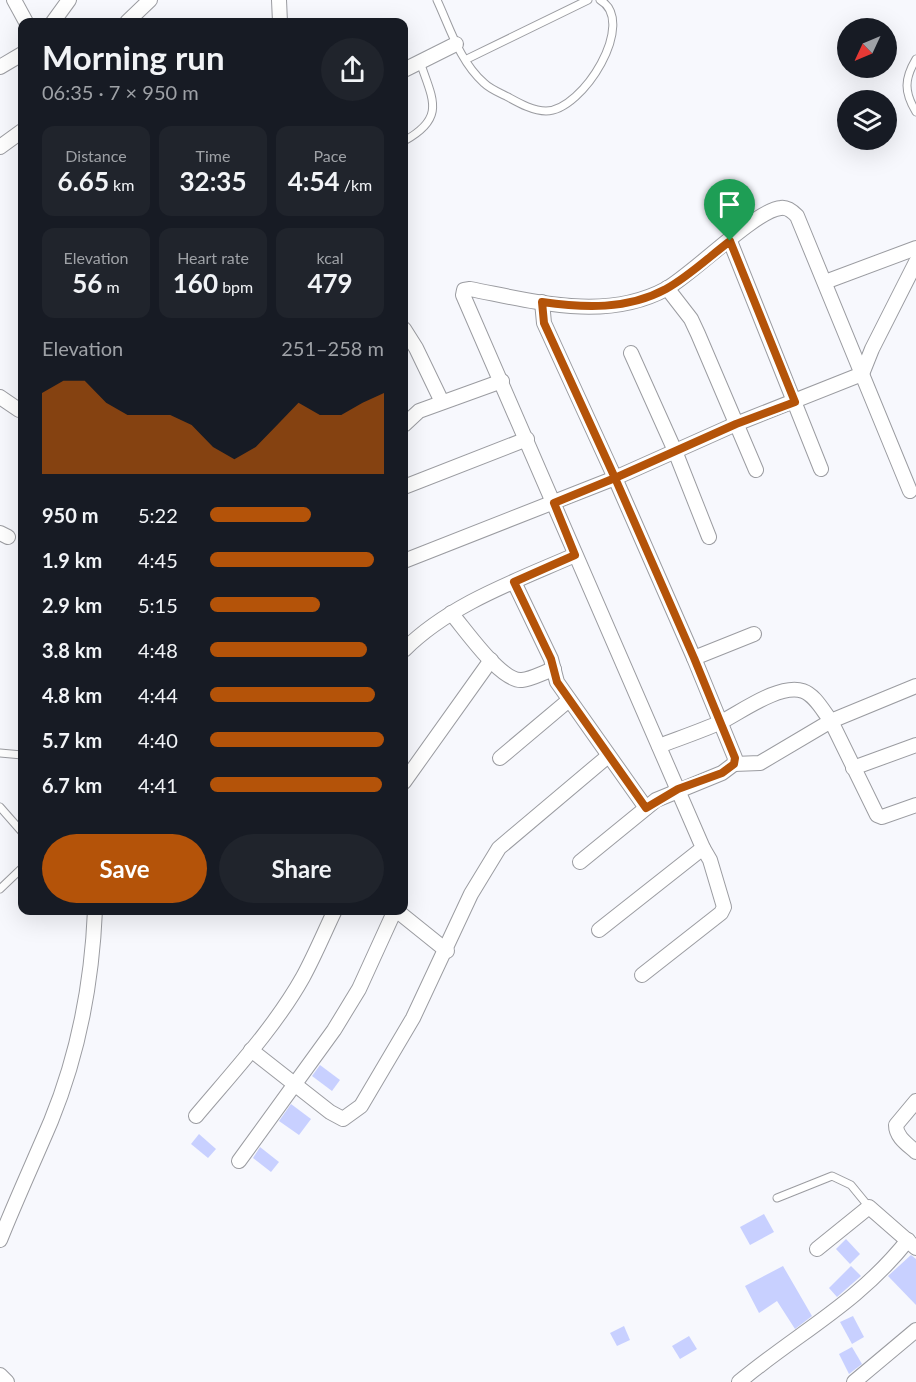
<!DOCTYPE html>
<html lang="en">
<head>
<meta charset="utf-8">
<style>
	:root { --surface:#171b24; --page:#20242c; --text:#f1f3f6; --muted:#9ea1a6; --accent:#b45309 }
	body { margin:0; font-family:Lato,sans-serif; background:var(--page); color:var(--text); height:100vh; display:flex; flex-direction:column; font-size:22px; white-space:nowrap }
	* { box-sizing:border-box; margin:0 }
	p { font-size:20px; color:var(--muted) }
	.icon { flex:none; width:33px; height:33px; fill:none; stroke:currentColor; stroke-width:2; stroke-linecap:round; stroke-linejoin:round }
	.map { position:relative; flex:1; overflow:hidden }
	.details { position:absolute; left:18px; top:18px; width:390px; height:897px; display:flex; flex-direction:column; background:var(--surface); border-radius:12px; box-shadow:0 6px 24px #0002 }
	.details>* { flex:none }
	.needle { width:39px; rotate:226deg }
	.buttons { position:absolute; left:837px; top:18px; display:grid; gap:12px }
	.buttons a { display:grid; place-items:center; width:60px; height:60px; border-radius:50%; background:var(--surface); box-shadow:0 6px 24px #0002; font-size:30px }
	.pin { position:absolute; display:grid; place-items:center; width:51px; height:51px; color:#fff; margin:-62px -26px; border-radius:50% 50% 50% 0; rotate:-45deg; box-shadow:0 0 6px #0007 }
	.pin .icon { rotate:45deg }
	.round { display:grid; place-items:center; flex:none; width:63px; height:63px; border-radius:32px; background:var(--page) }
	.head { display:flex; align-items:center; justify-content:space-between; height:102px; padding:0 24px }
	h1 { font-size:33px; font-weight:700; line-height:45px }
	.metrics { display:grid; grid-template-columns:repeat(3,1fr); gap:9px; height:102px; padding:6px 24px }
	.metrics div { display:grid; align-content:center; border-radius:12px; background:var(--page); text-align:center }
	.metrics b { font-size:26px; font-weight:700 }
	.metrics small { font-size:16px; font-weight:400 }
	.metrics p { font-size:16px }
	.chart { height:168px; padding:12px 24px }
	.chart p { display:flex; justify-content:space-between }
	.chart svg { width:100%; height:108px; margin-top:6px; fill:var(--accent); opacity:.7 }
	.button { display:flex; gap:12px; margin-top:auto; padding:12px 24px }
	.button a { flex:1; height:69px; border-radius:36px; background:var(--accent); color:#fff; font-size:24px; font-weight:700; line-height:69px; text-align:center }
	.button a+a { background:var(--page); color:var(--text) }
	ul { padding:0 24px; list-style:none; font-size:20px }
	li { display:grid; grid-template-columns:96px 72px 1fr; align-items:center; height:45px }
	li i { height:15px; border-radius:8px; background:var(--accent) }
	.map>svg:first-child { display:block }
	.building { fill:#c8d0ff }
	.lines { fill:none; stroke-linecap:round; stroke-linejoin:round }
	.service-casing { stroke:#9b9ca1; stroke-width:9 }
	.minor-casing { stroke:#9b9ca1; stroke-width:16 }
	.service { stroke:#fff; stroke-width:7 }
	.minor { stroke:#fff; stroke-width:14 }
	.route-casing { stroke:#fff; stroke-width:12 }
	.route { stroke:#b45309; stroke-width:8 }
</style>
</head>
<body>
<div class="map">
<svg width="916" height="1382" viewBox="0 0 916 1382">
	<rect width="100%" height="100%" fill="#f7f8fd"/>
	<g class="building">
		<polygon points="320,1065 340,1080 332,1091 312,1076"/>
		<polygon points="291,1104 311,1119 299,1135 279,1121"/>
		<polygon points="199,1134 216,1149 208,1158 191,1144"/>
		<polygon points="260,1147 279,1162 271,1172 253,1158"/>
		<polygon points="764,1214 774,1232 750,1245 740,1227"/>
		<polygon points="846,1239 860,1254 850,1264 836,1249"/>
		<polygon points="911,1255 916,1259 916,1305 888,1276"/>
		<polygon points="783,1266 812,1316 795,1329 777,1301 759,1313 745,1286"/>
		<polygon points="851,1266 861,1276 837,1297 829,1288"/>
		<polygon points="853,1316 864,1337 852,1344 840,1322"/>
		<polygon points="624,1326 630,1340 617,1346 610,1333"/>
		<polygon points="689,1336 697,1349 680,1359 672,1346"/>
		<polygon points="852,1347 862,1364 849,1374 839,1354"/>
	</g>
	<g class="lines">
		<g class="service-casing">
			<g id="service">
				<path d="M437 0C450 28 460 62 484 83 490 89 500 93 508 97 519 103 533 111 546 111 583 111 638 21 600 0"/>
				<polyline points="467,59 588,0"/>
				<path d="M916 59C904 79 904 92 916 112"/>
				<path d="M404 141C446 118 433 100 420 62"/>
				<polyline points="0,753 22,755"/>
				<polyline points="0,807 22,832"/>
				<polyline points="0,889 22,868"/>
				<polyline points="777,1198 832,1176 851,1185 869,1207"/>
			</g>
		</g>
		<g class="minor-casing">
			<g id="minor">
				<polyline points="14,0 26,22"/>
				<polyline points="279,0 280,22"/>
				<polyline points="53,22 69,0"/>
				<polyline points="127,22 150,0"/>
				<polyline points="0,67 22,54"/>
				<polyline points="404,70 456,44"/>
				<polyline points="0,147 22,131"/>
				<polyline points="730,241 821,469"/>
				<polyline points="825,282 916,248"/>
				<polyline points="667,288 691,319 698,334 756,470"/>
				<polyline points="542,302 544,323 615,478 736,424 862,374 872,349 916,262"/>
				<polyline points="404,329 416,348 442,402"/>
				<polyline points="631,353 675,451 709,537"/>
				<polyline points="0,397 19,410"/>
				<polyline points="404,425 419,411 502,381"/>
				<polyline points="404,487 527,439"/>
				<polyline points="0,533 8,537"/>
				<polyline points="404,561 615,478 694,658 735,758 734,764 722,773 656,800 580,862"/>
				<polyline points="514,582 551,659 557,682 646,808"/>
				<path d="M451 613C465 629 501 682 522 680 532 679 544 672 554 669"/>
				<path d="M404 650C450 604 516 581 575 555"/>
				<polyline points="694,658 754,634"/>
				<path d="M659 746C680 738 701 731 721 722 741 712 780 683 803 691 815 695 823 711 831 721L916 686"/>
				<polyline points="500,758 569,700"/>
				<polyline points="734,764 760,763 831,721 877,815 882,817 916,805"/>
				<polyline points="853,768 916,745"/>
				<polyline points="404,782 491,660"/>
				<polyline points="396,910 447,951"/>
				<path d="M599 930 703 848 463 295 464 290 470 289C533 301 605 322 666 289 693 274 757 209 781 208 787 207 793 212 797 216L910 491"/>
				<polyline points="642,975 721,913 724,907 710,860 703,848"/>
				<polyline points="251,1050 330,1112 343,1119 361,1106 413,1018 471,894 499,848 607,757"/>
				<path d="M916 1101 896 1125C896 1137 907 1144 916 1152"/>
				<path d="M196 1116C233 1072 275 1027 303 977 315 955 324 933 335 910"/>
				<polyline points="239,1161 334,1030 359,989 395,910"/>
				<path d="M0 1240C16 1200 34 1161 51 1121 78 1055 92 982 95 910"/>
				<polyline points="817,1249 869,1207 916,1248"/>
				<polyline points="0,1375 7,1382"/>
				<path d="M739 1382C799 1332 857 1304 908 1240"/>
				<polyline points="854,1382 916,1330"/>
			</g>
		</g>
		<use href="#service" class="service"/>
		<use href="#minor" class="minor"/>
	</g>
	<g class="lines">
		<g class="route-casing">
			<path id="route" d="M730 241C709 257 688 277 666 289 627 310 584 308 542 302L544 323 615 478 554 503 575 555 514 582 551 659 557 682 646 808 678 789 722 773 734 764 735 758 694 658 615 478 736 424 795 402 730 241"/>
		</g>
		<use href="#route" class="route"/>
	</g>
</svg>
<div class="buttons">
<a><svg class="needle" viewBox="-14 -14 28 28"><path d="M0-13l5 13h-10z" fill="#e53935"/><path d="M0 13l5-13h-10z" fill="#9ea1a6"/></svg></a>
<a><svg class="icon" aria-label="layers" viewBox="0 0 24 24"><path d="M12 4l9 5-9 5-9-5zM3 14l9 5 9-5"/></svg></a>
</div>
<div class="pin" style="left:730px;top:241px;background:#1e9e55"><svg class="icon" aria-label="arrive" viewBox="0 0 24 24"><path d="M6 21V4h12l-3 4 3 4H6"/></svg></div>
<section class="details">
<div class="head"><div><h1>Morning run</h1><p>06:35 · 7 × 950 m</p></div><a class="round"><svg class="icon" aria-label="share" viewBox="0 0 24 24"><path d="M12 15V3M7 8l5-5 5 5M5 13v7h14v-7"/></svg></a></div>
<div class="metrics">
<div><p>Distance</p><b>6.65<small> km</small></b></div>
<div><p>Time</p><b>32:35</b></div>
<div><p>Pace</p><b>4:54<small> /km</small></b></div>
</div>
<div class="metrics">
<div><p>Elevation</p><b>56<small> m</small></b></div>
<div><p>Heart rate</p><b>160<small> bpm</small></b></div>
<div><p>kcal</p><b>479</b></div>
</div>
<div class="chart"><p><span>Elevation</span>251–258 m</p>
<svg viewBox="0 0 160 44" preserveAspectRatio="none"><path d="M0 44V11L10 6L20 6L30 15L40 20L50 20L60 20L70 24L80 33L90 38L100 33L110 24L120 15L130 20L140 20L150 15L160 11V44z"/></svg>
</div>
<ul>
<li><b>950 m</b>5:22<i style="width:58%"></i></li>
<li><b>1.9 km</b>4:45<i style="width:94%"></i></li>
<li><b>2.9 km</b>5:15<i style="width:63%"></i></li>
<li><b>3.8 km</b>4:48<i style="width:90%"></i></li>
<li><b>4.8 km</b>4:44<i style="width:95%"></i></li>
<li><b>5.7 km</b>4:40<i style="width:100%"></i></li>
<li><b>6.7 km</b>4:41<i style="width:99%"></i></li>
</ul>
<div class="button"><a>Save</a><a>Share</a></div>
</section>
</div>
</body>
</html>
